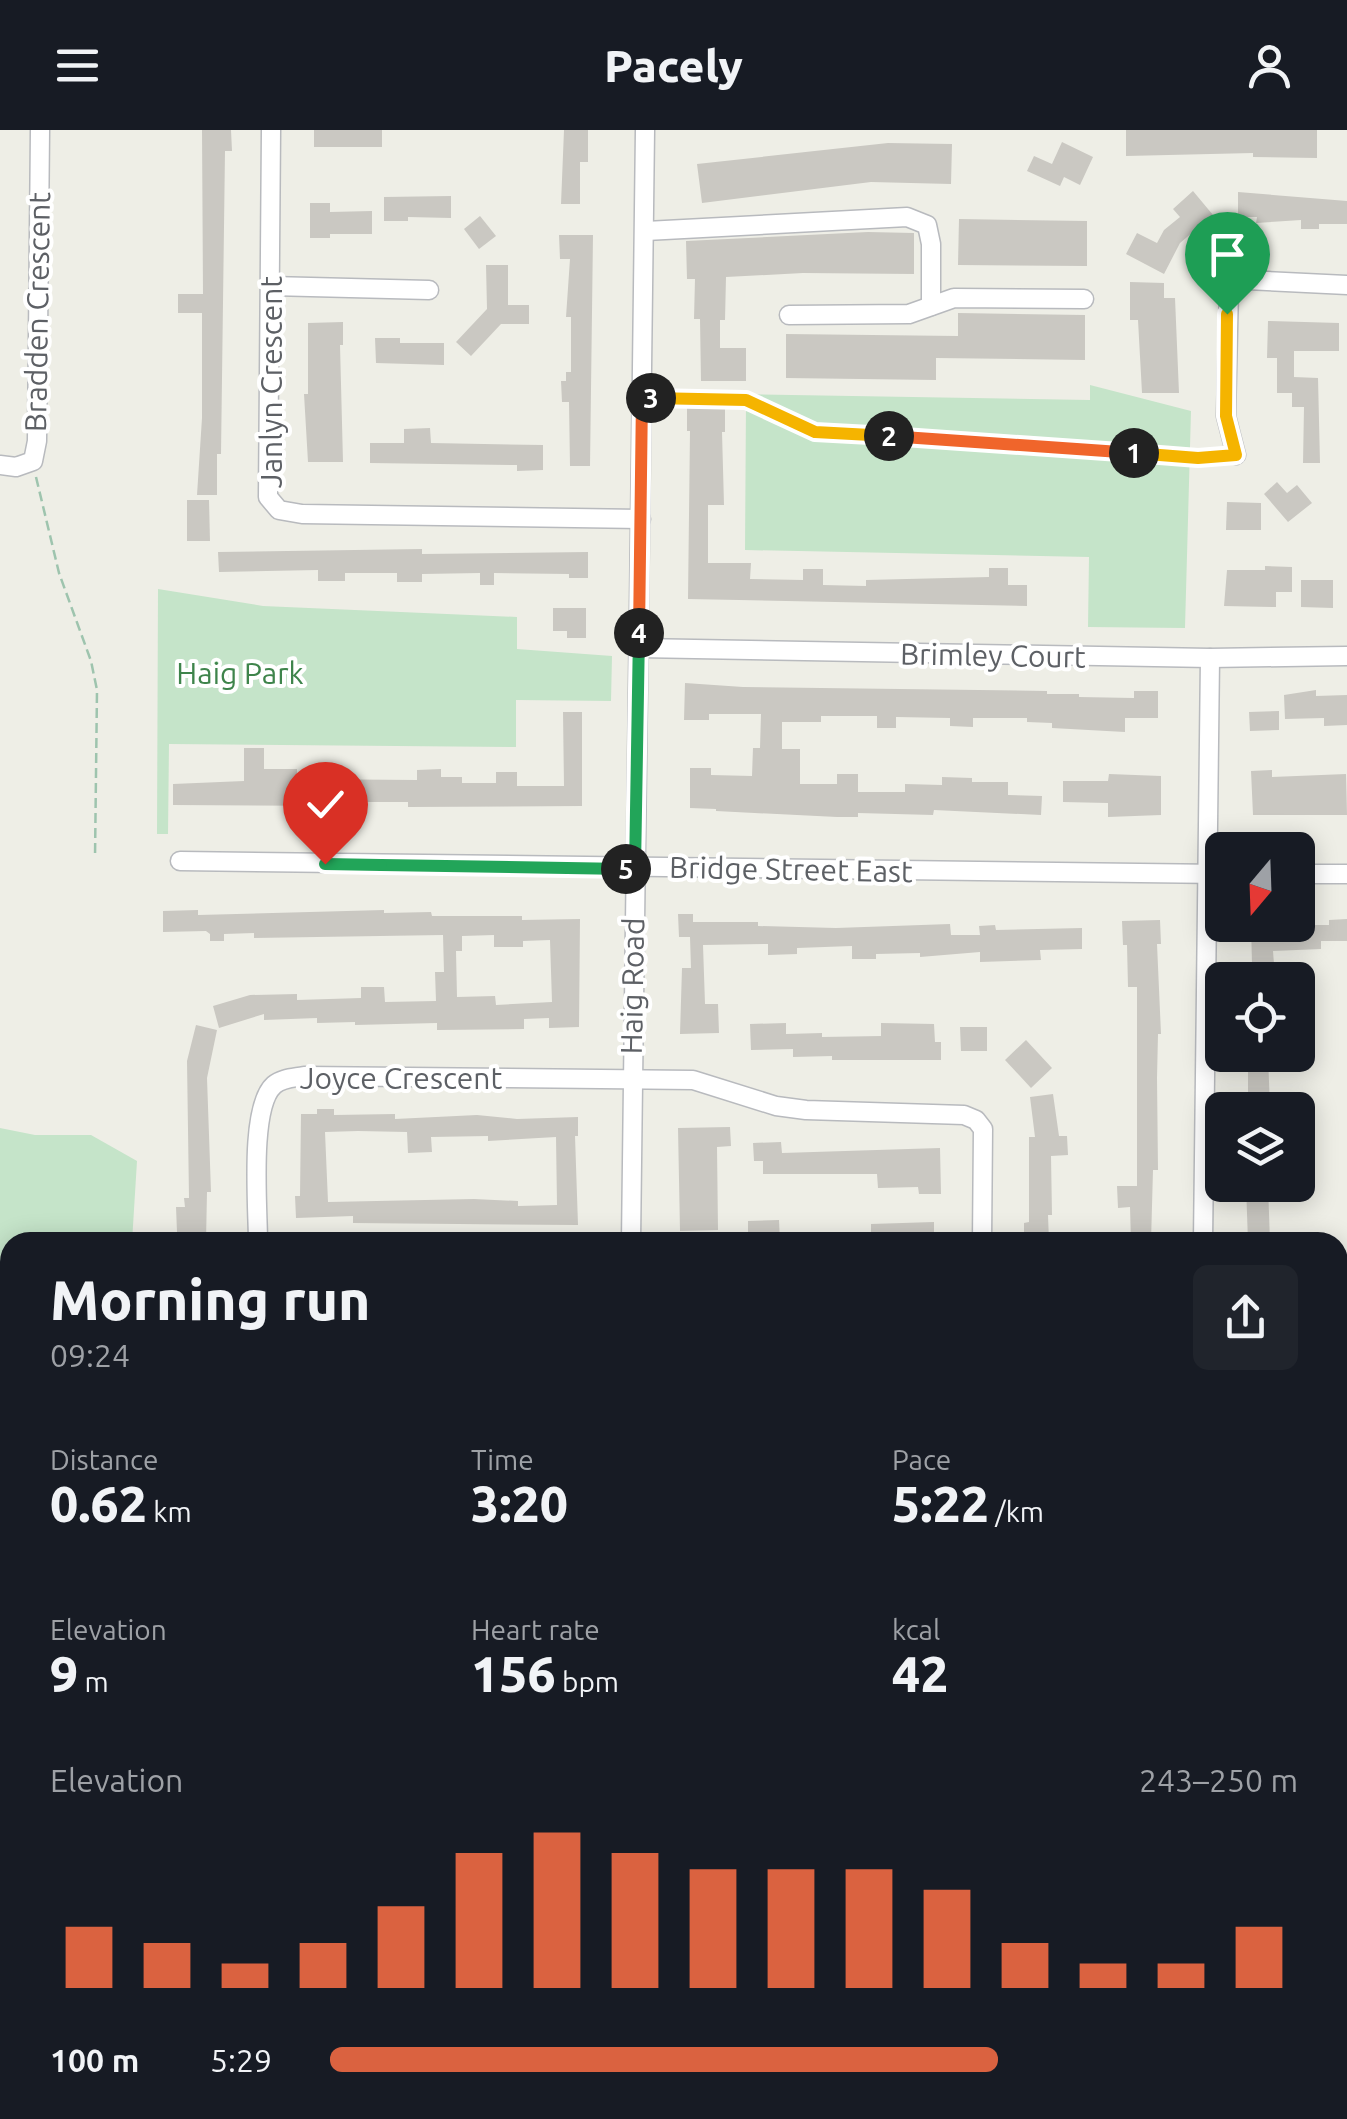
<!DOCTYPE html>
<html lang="en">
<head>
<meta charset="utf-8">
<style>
	:root { --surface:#171b24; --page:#20242c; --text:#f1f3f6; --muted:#9ea1a6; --accent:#da6240 }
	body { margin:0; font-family:Ubuntu,sans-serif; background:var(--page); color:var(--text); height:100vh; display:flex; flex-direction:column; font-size:38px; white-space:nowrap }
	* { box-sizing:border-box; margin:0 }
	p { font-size:32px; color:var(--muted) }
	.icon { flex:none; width:55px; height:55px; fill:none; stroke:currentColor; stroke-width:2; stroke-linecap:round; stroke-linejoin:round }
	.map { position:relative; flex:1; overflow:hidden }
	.details { position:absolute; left:0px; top:1102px; width:1348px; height:888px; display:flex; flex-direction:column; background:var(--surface); border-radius:30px 30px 0 0; box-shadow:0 5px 25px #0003 }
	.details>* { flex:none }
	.needle { width:65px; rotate:199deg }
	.controls { position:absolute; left:1205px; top:702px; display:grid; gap:20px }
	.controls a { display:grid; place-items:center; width:110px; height:110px; border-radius:15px; background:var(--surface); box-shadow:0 5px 25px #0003; font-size:50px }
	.pin { position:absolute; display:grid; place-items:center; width:85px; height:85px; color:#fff; margin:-102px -42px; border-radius:50% 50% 50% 0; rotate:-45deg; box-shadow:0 0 10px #0007 }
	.pin .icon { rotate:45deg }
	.km { position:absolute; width:50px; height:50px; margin:-25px; border-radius:50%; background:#222; color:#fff; font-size:28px; line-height:50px; text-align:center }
	.round { display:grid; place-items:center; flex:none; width:105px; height:105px; border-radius:15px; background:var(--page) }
	.summary { display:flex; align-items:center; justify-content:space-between; height:170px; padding:0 50px }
	h1 { font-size:55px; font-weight:800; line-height:75px }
	.stats { display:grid; grid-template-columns:repeat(3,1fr); gap:15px; height:170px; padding:10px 50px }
	.stats div { display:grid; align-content:center }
	.stats b { font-size:50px; font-weight:800 }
	.stats small { font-size:28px; font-weight:400 }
	.stats p { font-size:28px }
	.chart { height:280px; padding:20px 50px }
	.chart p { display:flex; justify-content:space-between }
	.chart svg { width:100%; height:180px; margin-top:10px; stroke:var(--accent); stroke-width:6 }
	ul { padding:0 50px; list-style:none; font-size:32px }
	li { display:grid; grid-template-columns:160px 120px 1fr; align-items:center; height:75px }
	li i { height:25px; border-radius:12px; background:var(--accent) }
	header { display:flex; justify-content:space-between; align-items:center; height:130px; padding:0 50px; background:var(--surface); font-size:45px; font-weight:800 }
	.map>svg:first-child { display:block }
	.green { fill:#c5e4c9 }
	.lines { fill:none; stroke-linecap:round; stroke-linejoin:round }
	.stream { stroke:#adccf8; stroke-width:5 }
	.building { fill:#cac8c2; fill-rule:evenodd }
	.minor-casing { stroke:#b8babe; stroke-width:21 }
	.path { stroke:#9ec4ae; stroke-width:2.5; stroke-dasharray:10 5; stroke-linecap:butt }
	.minor { stroke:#fff; stroke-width:18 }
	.split-1-casing { stroke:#fff; stroke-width:20 }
	.split-2-casing { stroke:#fff; stroke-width:20 }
	.split-3-casing { stroke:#fff; stroke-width:20 }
	.split-4-casing { stroke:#fff; stroke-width:20 }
	.split-5-casing { stroke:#fff; stroke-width:20 }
	.split-6-casing { stroke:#fff; stroke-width:20 }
	.split-7-casing { stroke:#fff; stroke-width:20 }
	.split-1 { stroke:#f5b400; stroke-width:12 }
	.split-2 { stroke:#f0652b; stroke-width:12 }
	.split-3 { stroke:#f5b400; stroke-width:12 }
	.split-4 { stroke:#f0652b; stroke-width:12 }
	.split-5 { stroke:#22a559; stroke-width:12 }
	.split-6 { stroke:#22a559; stroke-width:12 }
	.split-7 { stroke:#22a559; stroke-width:12 }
	.labels { text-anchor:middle; stroke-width:8; stroke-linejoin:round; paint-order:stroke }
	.street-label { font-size:30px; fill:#5d6065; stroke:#fff }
	.park-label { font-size:30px; fill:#3e844b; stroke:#fff }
</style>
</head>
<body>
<header><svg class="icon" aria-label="menu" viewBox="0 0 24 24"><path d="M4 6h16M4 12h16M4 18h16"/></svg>Pacely<svg class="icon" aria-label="person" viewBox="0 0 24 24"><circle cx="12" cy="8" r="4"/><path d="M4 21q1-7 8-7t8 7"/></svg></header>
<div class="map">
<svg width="1347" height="1989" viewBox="0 0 1347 1989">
	<rect width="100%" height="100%" fill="#eeeee6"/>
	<g class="green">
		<polygon points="1090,255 1191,281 1185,498 1088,497 1089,427 745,420 746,272 673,272 673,263 1090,270"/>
		<polygon points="158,459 263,476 517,487 517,519 612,526 611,571 516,570 516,617 169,614 168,704 157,704"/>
		<polygon points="0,998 35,1005 91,1005 137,1031 132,1112 10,1112 10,1349 0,1356"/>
	</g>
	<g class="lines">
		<g class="stream">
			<polyline points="0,1859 10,1868"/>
			<polyline points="117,1980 123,1989"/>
		</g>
	</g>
	<g class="building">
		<polygon points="202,0 231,0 232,21 225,21 221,324 217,324 217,365 197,365 202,288 202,183 178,183 178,164 203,164"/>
		<rect x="314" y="0" width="68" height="17"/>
		<polygon points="564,0 588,0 588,32 580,32 580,74 561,74"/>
		<polygon points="1126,0 1317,0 1317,28 1253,27 1253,23 1126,26"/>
		<polygon points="1062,12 1093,27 1080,55 1064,47 1060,56 1027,41 1034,26 1052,34"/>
		<polygon points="888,13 952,14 951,54 871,52 702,73 697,34"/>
		<polygon points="1193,61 1213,85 1180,113 1164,144 1126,124 1137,103 1157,113 1164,100 1180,87 1173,79"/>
		<polygon points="1238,62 1347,71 1347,94 1319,94 1319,99 1301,99 1301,90 1256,93 1257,87 1238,87"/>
		<polygon points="451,66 451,88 408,87 408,91 384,91 384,67"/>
		<polygon points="310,73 330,73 330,82 372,81 372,104 330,104 330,108 310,108"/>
		<polygon points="480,86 496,106 479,119 464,99"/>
		<polygon points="959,89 1087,91 1087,136 958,135"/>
		<polygon points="868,102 914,103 914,144 803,143 726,147 725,190 720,190 720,218 746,218 746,251 701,251 700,189 694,189 695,149 687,149 686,111"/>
		<polygon points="559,105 593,105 590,336 570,336 569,272 562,272 561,251 566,251 566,242 571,242 571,187 566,187 570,129 560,129"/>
		<polygon points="486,135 508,135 508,175 529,175 529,194 501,194 471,226 456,212 487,179"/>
		<polygon points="1130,152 1164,153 1164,168 1175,168 1179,263 1142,263 1138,190 1130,190"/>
		<polygon points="958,183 1085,185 1085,230 936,228 936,250 786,248 786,204 958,206"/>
		<polygon points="1268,191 1339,193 1339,221 1294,221 1294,247 1318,248 1320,333 1303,333 1304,277 1292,277 1292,263 1277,263 1277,228 1267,228"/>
		<polygon points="343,192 343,215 340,215 343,332 308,332 304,264 308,264 308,193"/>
		<polygon points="375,208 400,208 400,213 444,213 444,235 376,233"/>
		<polygon points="687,278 725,278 725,302 722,302 724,375 708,375 708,433 751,433 750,449 803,450 803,439 823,439 823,455 866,456 866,450 989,447 989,438 1008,438 1008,455 1027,455 1027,476 688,469 690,301 687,301"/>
		<polygon points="430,298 431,313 543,315 543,340 517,341 517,335 370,333 370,313 404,313 404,299"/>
		<polygon points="1277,352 1287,363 1297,355 1312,373 1288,392 1264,364"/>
		<polygon points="187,370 209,370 210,411 187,411"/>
		<polygon points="1227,372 1261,373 1261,400 1226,400"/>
		<polygon points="422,419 422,424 588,422 588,448 569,448 569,444 494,443 494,455 480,455 480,443 422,444 422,452 397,452 397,443 345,443 345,451 318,451 318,440 219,442 218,422"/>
		<polygon points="1265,436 1292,437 1292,462 1276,462 1276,477 1224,476 1227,440 1265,440"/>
		<polygon points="1301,450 1333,450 1333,478 1301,477"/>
		<polygon points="553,478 586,478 586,508 567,508 567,501 553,501"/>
		<polygon points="685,553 743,557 1047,561 1047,564 1079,564 1079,567 1134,568 1134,561 1158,561 1158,588 1125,588 1125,602 1052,598 1052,593 1027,592 1027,588 973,588 973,597 950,596 950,588 896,587 896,598 877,598 877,586 821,586 821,592 782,592 782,619 800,619 800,654 837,654 837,644 858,644 858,662 905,662 905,654 942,655 942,647 972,648 972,652 1008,652 1008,665 1042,666 1041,685 934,680 933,685 858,683 858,687 837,687 716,681 716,679 690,678 690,638 711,638 711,645 752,646 753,618 760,618 761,584 709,584 709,590 684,590"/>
		<polygon points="1316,560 1316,566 1347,565 1347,595 1324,596 1324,588 1285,589 1284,565"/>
		<polygon points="1279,581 1279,600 1250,601 1249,582"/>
		<polygon points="563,582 582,582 582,676 408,677 408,672 346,672 346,676 173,675 173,654 244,651 244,618 264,618 264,639 297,639 297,649 417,650 417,640 441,639 441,647 462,647 462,653 496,653 496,642 517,642 517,656 564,656"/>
		<polygon points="1272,640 1272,647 1346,644 1347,685 1253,685 1251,641"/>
		<polygon points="1109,644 1161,646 1161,685 1108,687 1108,673 1063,672 1063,651 1108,651"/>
		<path d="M198 780V785L384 780V783L431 782 432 786H522V790L580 789 579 897 549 898V888L524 889V899L437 900V893L355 895V892L317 893V888L264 890V884L219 898 213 876 250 865 297 864V870L361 868V857H384L385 872 436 871 435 842H444L443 805 254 808V803L224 804V811H210V804L206 801 163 802V781ZM494 805V817H523V811L550 810 552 872 496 875 495 866 457 867 456 821H462V806Z"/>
		<polygon points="678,784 693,784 693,792 758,792 758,796 836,798 950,794 951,805 980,805 979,796 995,795 996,800 1082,798 1082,819 1040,820 1041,830 980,832 980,822 920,827 920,823 876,824 876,829 852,829 852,816 797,818 797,824 768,825 768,814 703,815 705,874 718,874 719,903 680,904 682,838 691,838 690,807 679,807"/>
		<polygon points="1347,789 1347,811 1321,811 1321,819 1273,821 1274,834 1252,834 1251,795 1329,795 1329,790"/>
		<polygon points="1160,790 1161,814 1157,814 1161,904 1158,904 1157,948 1158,1040 1153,1040 1151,1112 1131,1112 1130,1077 1118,1078 1117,1056 1137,1056 1137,857 1128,857 1127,815 1123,815 1122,791"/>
		<polygon points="786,893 786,904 822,903 822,907 881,906 881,893 934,894 935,912 941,912 941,930 832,930 832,926 793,927 793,919 751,920 750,894"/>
		<polygon points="196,895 217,900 207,948 211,1062 207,1062 206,1112 186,1112 186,1102 177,1102 176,1077 185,1077 184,1068 189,1068 187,931"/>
		<polygon points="960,897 987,897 987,921 961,921"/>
		<polygon points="1026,910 1052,938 1031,958 1005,930"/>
		<polygon points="1248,925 1268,925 1270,978 1248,978"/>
		<polygon points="1053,964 1059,1006 1067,1006 1068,1025 1051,1026 1052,1085 1048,1085 1049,1112 1024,1112 1024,1093 1029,1092 1029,1007 1035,1007 1030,967"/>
		<path d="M317 979H334V985L395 984V989L477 985 517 989 578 987V1006H575L578 1095 353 1093V1086L296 1088 295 1066H300L301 984H317ZM358 1001 407 1002 408 1023 432 1022 431 1007 488 1006V1011L556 1007 557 1075 518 1076V1071L474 1069 328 1072 325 1002Z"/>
		<polygon points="730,997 731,1016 717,1017 718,1100 680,1101 678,998"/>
		<polygon points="781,1012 782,1023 940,1018 941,1064 919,1064 918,1057 878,1058 877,1044 763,1044 763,1031 754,1031 753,1013"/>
		<polygon points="1246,1055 1268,1055 1270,1112 1248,1112"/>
		<polygon points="779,1090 780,1112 748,1112 748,1091"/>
		<polygon points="934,1092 934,1112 871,1112 871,1094"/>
	</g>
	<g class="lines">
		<g class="minor-casing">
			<g id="minor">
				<polyline points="271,0 268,367 279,380 302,384 641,389"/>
				<polyline points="646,101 907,87 927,95 931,114 931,176"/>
				<polyline points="271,156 429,160"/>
				<polyline points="789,185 909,184 954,168 1084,169"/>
				<polyline points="1236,325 1226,286 1229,159 1247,150 1347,155"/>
				<polyline points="0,335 16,337 33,331 37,311 40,0"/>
				<polyline points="639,518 1210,528 1347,526"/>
				<polyline points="180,731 1222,744"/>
				<polyline points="1298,744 1347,744"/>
				<path d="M258 1112C258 1078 249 977 274 955 282 948 294 948 304 946L693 950 776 976 806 980 964 985 976 990 983 999 982 1112"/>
				<polyline points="631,1112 645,0"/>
				<polyline points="1203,1112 1210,528"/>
				<polyline points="1338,1757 1347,1757"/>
				<polyline points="421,1980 423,1989"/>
				<polyline points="294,1989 299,1980"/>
				<polyline points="619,1989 619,1980"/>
				<polyline points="1074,1989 1074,1980"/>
			</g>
		</g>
		<g class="path">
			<polyline points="661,269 746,270 815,302 1054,316 1198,328 1220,326"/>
			<polyline points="36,347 59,443 91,531 97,560 95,728"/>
		</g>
		<use href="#minor" class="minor"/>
	</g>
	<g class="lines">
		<g class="split-1-casing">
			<polyline id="split-1" points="1134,323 1198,328 1236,325 1226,286 1227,184"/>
		</g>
		<g class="split-2-casing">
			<polyline id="split-2" points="889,306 1134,323"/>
		</g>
		<g class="split-3-casing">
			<polyline id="split-3" points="651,268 746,270 815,302 889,306"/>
		</g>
		<g class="split-4-casing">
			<polyline id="split-4" points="639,503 642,266 651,268"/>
		</g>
		<g class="split-5-casing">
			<polyline id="split-5" points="626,739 635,739 639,503"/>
		</g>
		<g class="split-6-casing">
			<polyline id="split-6" points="381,735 626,739"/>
		</g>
		<g class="split-7-casing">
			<polyline id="split-7" points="325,734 381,735"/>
		</g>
		<use href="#split-1" class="split-1"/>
		<use href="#split-2" class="split-2"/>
		<use href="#split-3" class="split-3"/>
		<use href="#split-4" class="split-4"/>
		<use href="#split-5" class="split-5"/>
		<use href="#split-6" class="split-6"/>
		<use href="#split-7" class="split-7"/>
	</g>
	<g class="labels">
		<g class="street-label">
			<text transform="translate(38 182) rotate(-89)" y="10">Bradden Crescent</text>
			<text transform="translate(272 252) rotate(-90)" y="10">Janlyn Crescent</text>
			<text transform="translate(993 526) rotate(1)" y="10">Brimley Court</text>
			<text transform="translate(791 740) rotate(1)" y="10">Bridge Street East</text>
			<text transform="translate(633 856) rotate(-89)" y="10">Haig Road</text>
			<text x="401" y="959">Joyce Crescent</text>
		</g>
		<g class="park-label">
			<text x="240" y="554">Haig Park</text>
		</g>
	</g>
</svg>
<div class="controls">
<a><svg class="needle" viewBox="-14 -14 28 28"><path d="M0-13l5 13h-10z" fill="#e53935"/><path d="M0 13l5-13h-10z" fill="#9ea1a6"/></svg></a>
<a><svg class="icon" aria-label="locate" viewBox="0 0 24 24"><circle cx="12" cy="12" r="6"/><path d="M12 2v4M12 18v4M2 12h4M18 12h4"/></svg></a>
<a><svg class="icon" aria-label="layers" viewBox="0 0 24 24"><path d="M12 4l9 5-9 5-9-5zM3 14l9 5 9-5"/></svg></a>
</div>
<div class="pin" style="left:1227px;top:184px;background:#1e9e55"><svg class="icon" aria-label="arrive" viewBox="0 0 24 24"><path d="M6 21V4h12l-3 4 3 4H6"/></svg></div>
<div class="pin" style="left:325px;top:734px;background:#d93025"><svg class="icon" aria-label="check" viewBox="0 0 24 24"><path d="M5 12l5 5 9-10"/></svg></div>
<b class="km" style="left:1134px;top:323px">1</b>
<b class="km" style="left:889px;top:306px">2</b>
<b class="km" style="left:651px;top:268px">3</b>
<b class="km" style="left:639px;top:503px">4</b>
<b class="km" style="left:626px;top:739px">5</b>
<section class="details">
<div class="summary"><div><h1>Morning run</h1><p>09:24</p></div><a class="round"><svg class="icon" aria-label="share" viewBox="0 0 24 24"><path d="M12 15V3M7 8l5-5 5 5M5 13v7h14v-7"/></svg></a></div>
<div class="stats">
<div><p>Distance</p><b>0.62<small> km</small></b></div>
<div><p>Time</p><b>3:20</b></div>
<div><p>Pace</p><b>5:22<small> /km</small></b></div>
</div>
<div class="stats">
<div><p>Elevation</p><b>9<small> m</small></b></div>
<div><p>Heart rate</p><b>156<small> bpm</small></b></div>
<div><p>kcal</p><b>42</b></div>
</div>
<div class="chart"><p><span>Elevation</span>243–250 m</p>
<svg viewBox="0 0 160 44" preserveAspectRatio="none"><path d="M5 44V29M15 44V33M25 44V38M35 44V33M45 44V24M55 44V11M65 44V6M75 44V11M85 44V15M95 44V15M105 44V15M115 44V20M125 44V33M135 44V38M145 44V38M155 44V29"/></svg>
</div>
<ul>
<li><b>100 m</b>5:29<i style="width:69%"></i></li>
</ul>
</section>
</div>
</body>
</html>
